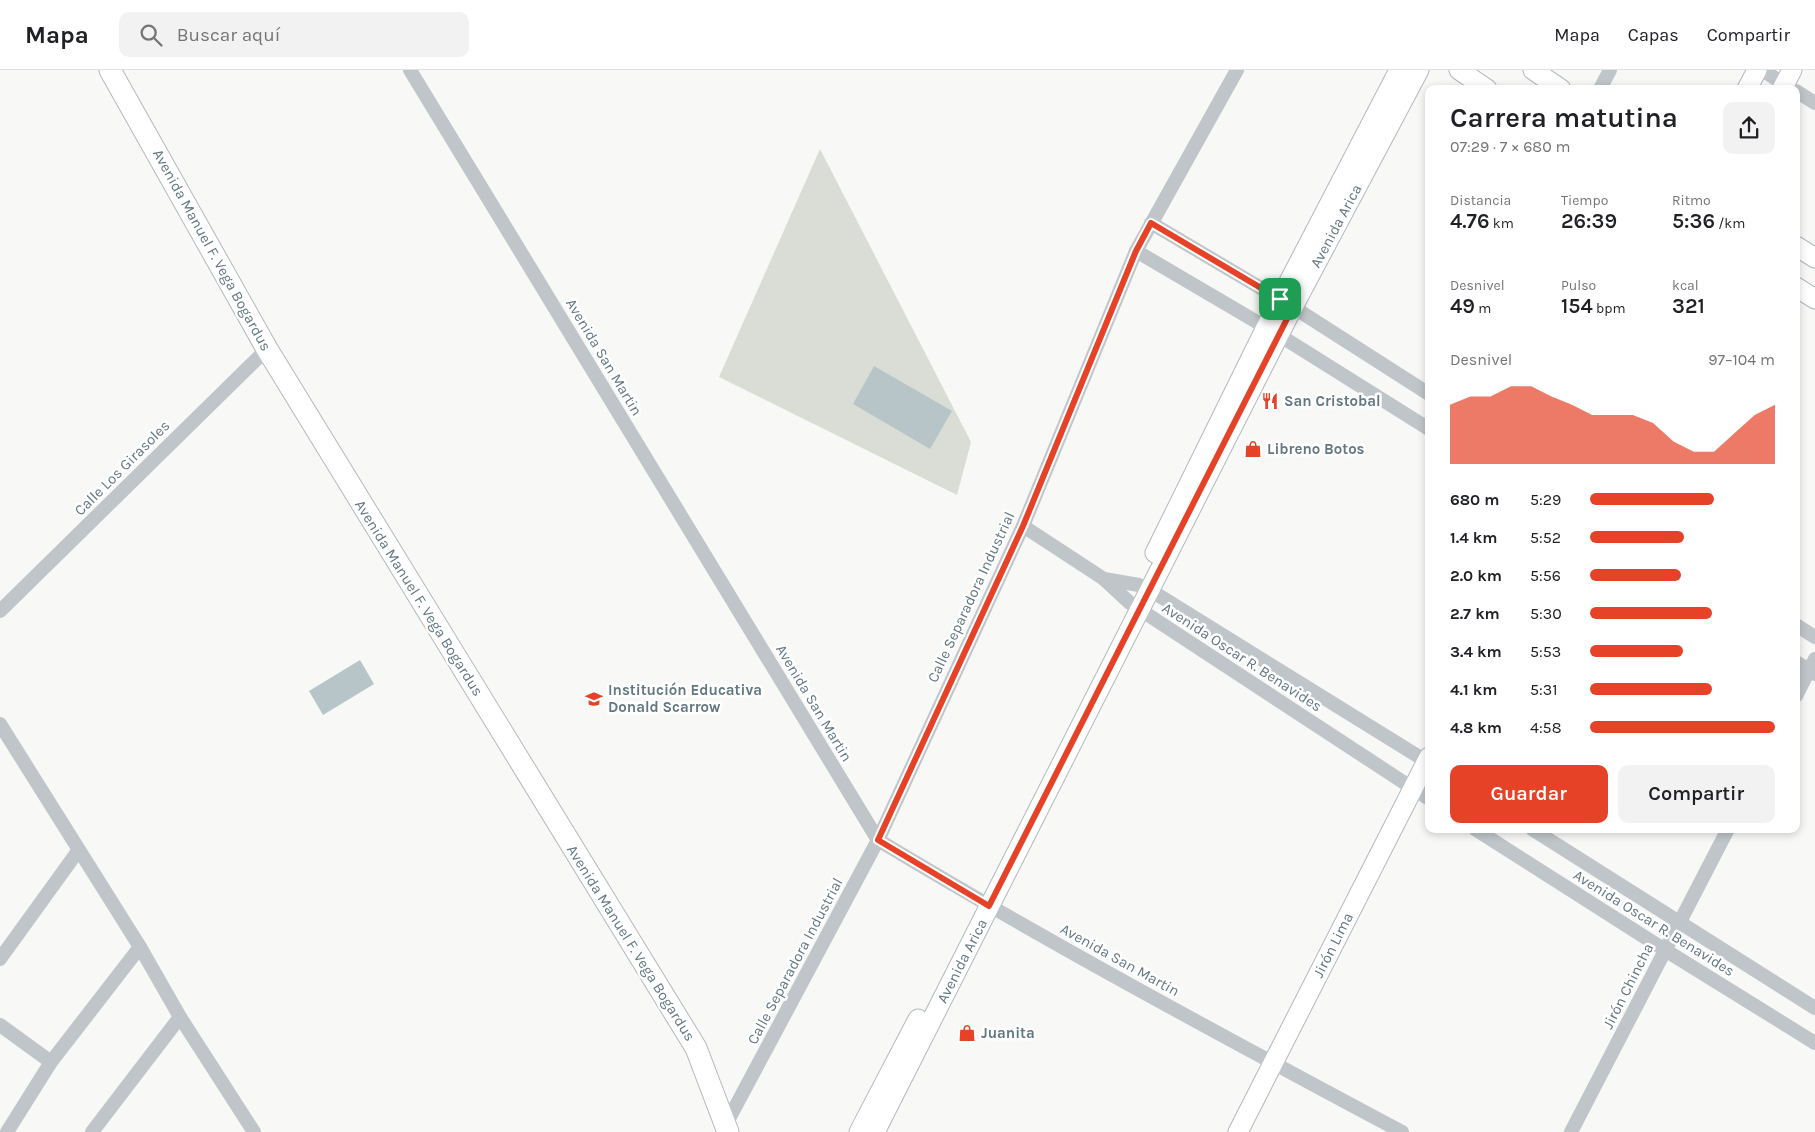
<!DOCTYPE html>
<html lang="es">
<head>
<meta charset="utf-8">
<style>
	:root { --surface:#fff; --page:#f2f2f2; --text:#202124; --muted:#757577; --line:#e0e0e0; --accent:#e64228 }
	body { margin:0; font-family:Karla,sans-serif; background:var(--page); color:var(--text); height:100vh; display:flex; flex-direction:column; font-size:19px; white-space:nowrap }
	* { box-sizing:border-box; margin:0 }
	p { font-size:16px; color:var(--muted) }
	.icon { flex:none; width:28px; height:28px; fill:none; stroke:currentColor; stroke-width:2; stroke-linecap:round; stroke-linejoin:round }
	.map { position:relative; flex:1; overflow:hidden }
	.panel { position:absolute; left:1425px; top:15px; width:375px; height:748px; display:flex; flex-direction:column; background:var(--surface); border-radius:10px; box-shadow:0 2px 8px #0003 }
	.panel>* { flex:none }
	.pin { position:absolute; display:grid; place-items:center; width:42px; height:42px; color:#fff; margin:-21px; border-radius:10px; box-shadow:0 2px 8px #0006 }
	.round { display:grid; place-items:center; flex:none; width:52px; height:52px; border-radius:10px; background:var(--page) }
	.headline { display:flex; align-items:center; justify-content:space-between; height:85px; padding:0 25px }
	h1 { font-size:28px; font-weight:600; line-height:38px }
	.metrics { display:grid; grid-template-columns:repeat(3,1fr); gap:8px; height:85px; padding:5px 25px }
	.metrics div { display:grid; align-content:center }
	.metrics b { font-size:21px; font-weight:600 }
	.metrics small { font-size:14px; font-weight:400 }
	.metrics p { font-size:14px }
	.chart { height:140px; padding:10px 25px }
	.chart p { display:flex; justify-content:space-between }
	.chart svg { width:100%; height:90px; margin-top:5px; fill:var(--accent); opacity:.7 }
	.button { display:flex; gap:10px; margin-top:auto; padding:10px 25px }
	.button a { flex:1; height:58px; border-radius:10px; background:var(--accent); color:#fff; font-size:20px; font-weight:600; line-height:58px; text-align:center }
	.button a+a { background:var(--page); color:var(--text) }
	ul { padding:0 25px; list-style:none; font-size:16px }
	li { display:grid; grid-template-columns:80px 60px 1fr; align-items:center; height:38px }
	li i { height:12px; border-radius:6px; background:var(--accent) }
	header { display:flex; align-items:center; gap:30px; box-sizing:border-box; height:70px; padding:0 25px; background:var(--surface); border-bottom:1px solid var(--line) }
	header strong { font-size:24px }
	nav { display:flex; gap:28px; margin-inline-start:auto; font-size:18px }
	.search { width:350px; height:45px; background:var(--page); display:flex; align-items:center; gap:12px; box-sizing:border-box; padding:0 18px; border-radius:10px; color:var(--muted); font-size:19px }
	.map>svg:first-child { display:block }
	.green { fill:#d9ddd5 }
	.water { fill:#b7c5c8 }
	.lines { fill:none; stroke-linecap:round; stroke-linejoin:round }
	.secondary-casing { stroke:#b1b9bd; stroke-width:21 }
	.primary-casing { stroke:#b3b9bc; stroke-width:23 }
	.street { stroke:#bfc5c8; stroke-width:14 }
	.secondary { stroke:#fff; stroke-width:19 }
	.primary { stroke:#fff; stroke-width:21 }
	.route-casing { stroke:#fff; stroke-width:10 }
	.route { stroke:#e64228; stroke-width:6 }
	.labels { text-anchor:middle; stroke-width:5; stroke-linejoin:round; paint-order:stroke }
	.street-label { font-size:15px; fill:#637781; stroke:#fff }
	.poi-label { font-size:15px; font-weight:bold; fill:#637781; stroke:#fff; text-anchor:start }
</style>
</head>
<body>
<header>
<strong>Mapa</strong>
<div class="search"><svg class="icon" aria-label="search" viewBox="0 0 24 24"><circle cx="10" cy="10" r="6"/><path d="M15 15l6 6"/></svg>Buscar aquí</div>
<nav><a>Mapa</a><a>Capas</a><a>Compartir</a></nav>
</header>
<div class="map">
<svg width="1815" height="1062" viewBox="0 0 1815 1062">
	<rect width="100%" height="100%" fill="#f8f8f6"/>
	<polygon class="green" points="820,79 971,372 957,425 719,307"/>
	<g class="water">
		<polygon points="874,296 952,341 930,379 853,334"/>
		<polygon points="360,590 374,614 323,645 309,621"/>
	</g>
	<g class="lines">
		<g class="secondary-casing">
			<g id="secondary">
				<polyline points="1459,0 1487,19"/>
				<polyline points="1533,0 1561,19"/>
				<polyline points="1747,19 1757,0"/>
				<polyline points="1782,19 1792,0"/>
				<polyline points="1796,176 1815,188"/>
				<polyline points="1796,217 1815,229"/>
				<polyline points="1155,483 1280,229 1399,0"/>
				<polyline points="859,1062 918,949"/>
				<polyline points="875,1062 1293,237 1419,0"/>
				<polyline points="1238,1062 1429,687"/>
			</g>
		</g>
		<g class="primary-casing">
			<polyline id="primary" points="110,0 267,279 696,978 728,1062"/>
		</g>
		<g class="street">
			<path d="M410 0 878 770C1049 873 1226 968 1402 1062"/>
			<polyline points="1762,0 1791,18"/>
			<polyline points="1600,19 1610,0"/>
			<polyline points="1796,21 1815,33"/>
			<polyline points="1151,153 1293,237 1429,324"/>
			<polyline points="1136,181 1279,265 1429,359"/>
			<polyline points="1023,456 1104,509 1130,533 1429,729"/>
			<polyline points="1104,509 1139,515 1150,520 1429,693"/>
			<polyline points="0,541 267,279"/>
			<polyline points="1796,555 1815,567"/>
			<polyline points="1796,592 1815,604"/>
			<polyline points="1796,626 1815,589"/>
			<polyline points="0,654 140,877 180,947 254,1062"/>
			<polyline points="1475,759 1665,880 1815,973"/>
			<polyline points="1532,759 1815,938"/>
			<polyline points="0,889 78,781"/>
			<polyline points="0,955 51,992"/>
			<polyline points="724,1058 878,770 1023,456 1136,181 1237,0"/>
			<polyline points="7,1062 51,992 140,877"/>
			<polyline points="92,1062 180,947"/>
			<polyline points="1571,1062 1728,759"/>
		</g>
		<use href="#secondary" class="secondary"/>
		<use href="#primary" class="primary"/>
	</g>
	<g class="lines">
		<g class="route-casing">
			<polygon id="route" points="1151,153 1293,237 989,836 878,770 1023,456 1136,181"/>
		</g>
		<use href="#route" class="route"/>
	</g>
	<defs>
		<g id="restaurant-bare" transform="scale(1.35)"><path d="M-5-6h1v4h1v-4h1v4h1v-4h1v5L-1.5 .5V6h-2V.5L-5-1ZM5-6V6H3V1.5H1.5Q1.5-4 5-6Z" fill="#e64228" stroke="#fff" stroke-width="2.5" paint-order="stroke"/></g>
		<g id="shop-bare" transform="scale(1.35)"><path d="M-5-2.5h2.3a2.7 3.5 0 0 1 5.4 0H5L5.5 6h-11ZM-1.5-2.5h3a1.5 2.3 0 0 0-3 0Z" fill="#e64228" stroke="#fff" stroke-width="2.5" paint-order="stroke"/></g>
		<g id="school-bare" transform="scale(1.35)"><path d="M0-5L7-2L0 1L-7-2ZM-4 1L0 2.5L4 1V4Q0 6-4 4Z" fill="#e64228" stroke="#fff" stroke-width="2.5" paint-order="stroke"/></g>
	</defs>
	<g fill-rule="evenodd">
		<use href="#restaurant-bare" x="1270" y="331"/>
		<use href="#shop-bare" x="1253" y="379"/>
		<use href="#school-bare" x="594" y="629"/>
		<use href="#shop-bare" x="967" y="963"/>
	</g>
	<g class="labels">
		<g class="street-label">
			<text transform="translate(1336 156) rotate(-62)" y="5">Avenida Arica</text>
			<text transform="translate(212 180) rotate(61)" y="5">Avenida Manuel F. Vega Bogardus</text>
			<text transform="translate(604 287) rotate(59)" y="5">Avenida San Martin</text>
			<text transform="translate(122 398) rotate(-45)" y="5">Calle Los Girasoles</text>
			<text transform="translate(971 527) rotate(-65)" y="5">Calle Separadora Industrial</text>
			<text transform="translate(419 528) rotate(58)" y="5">Avenida Manuel F. Vega Bogardus</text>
			<text transform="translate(1242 587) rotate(33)" y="5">Avenida Oscar R. Benavides</text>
			<text transform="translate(814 633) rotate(59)" y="5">Avenida San Martin</text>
			<text transform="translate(1654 853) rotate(32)" y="5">Avenida Oscar R. Benavides</text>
			<text transform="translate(631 873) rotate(58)" y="5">Avenida Manuel F. Vega Bogardus</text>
			<text transform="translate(1333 875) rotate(-63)" y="5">Jirón Lima</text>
			<text transform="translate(1120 890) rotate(29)" y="5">Avenida San Martin</text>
			<text transform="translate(795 891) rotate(-62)" y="5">Calle Separadora Industrial</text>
			<text transform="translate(962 891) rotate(-63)" y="5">Avenida Arica</text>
			<text transform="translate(1628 916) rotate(-63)" y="5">Jirón Chincha</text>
		</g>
		<g class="poi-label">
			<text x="1284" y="336">San Cristobal</text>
			<text x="1267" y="384">Libreno Botos</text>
			<text x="608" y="625">Institución Educativa<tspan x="608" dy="17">Donald Scarrow</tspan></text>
			<text x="981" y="968">Juanita</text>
		</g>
	</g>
</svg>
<div class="pin" style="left:1280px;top:229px;background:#1e9e55"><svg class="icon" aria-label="arrive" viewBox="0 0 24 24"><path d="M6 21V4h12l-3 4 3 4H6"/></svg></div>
<section class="panel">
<div class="headline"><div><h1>Carrera matutina</h1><p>07:29 · 7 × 680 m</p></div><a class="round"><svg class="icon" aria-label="share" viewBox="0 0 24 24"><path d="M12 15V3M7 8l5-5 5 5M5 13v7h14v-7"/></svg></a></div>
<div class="metrics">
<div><p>Distancia</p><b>4.76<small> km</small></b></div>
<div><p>Tiempo</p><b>26:39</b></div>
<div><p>Ritmo</p><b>5:36<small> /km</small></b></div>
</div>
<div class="metrics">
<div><p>Desnivel</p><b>49<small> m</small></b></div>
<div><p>Pulso</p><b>154<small> bpm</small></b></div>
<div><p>kcal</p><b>321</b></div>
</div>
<div class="chart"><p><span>Desnivel</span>97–104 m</p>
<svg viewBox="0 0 160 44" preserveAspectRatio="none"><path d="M0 44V15L10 11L20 11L30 6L40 6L50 11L60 15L70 20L80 20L90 20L100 24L110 33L120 38L130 38L140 29L150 20L160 15V44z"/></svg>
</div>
<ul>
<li><b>680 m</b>5:29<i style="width:67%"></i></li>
<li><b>1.4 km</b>5:52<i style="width:51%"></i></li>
<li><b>2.0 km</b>5:56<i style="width:49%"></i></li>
<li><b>2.7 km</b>5:30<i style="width:66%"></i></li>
<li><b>3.4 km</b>5:53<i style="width:50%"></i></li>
<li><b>4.1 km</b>5:31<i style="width:66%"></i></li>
<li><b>4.8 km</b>4:58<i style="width:100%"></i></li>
</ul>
<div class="button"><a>Guardar</a><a>Compartir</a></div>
</section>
</div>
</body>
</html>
